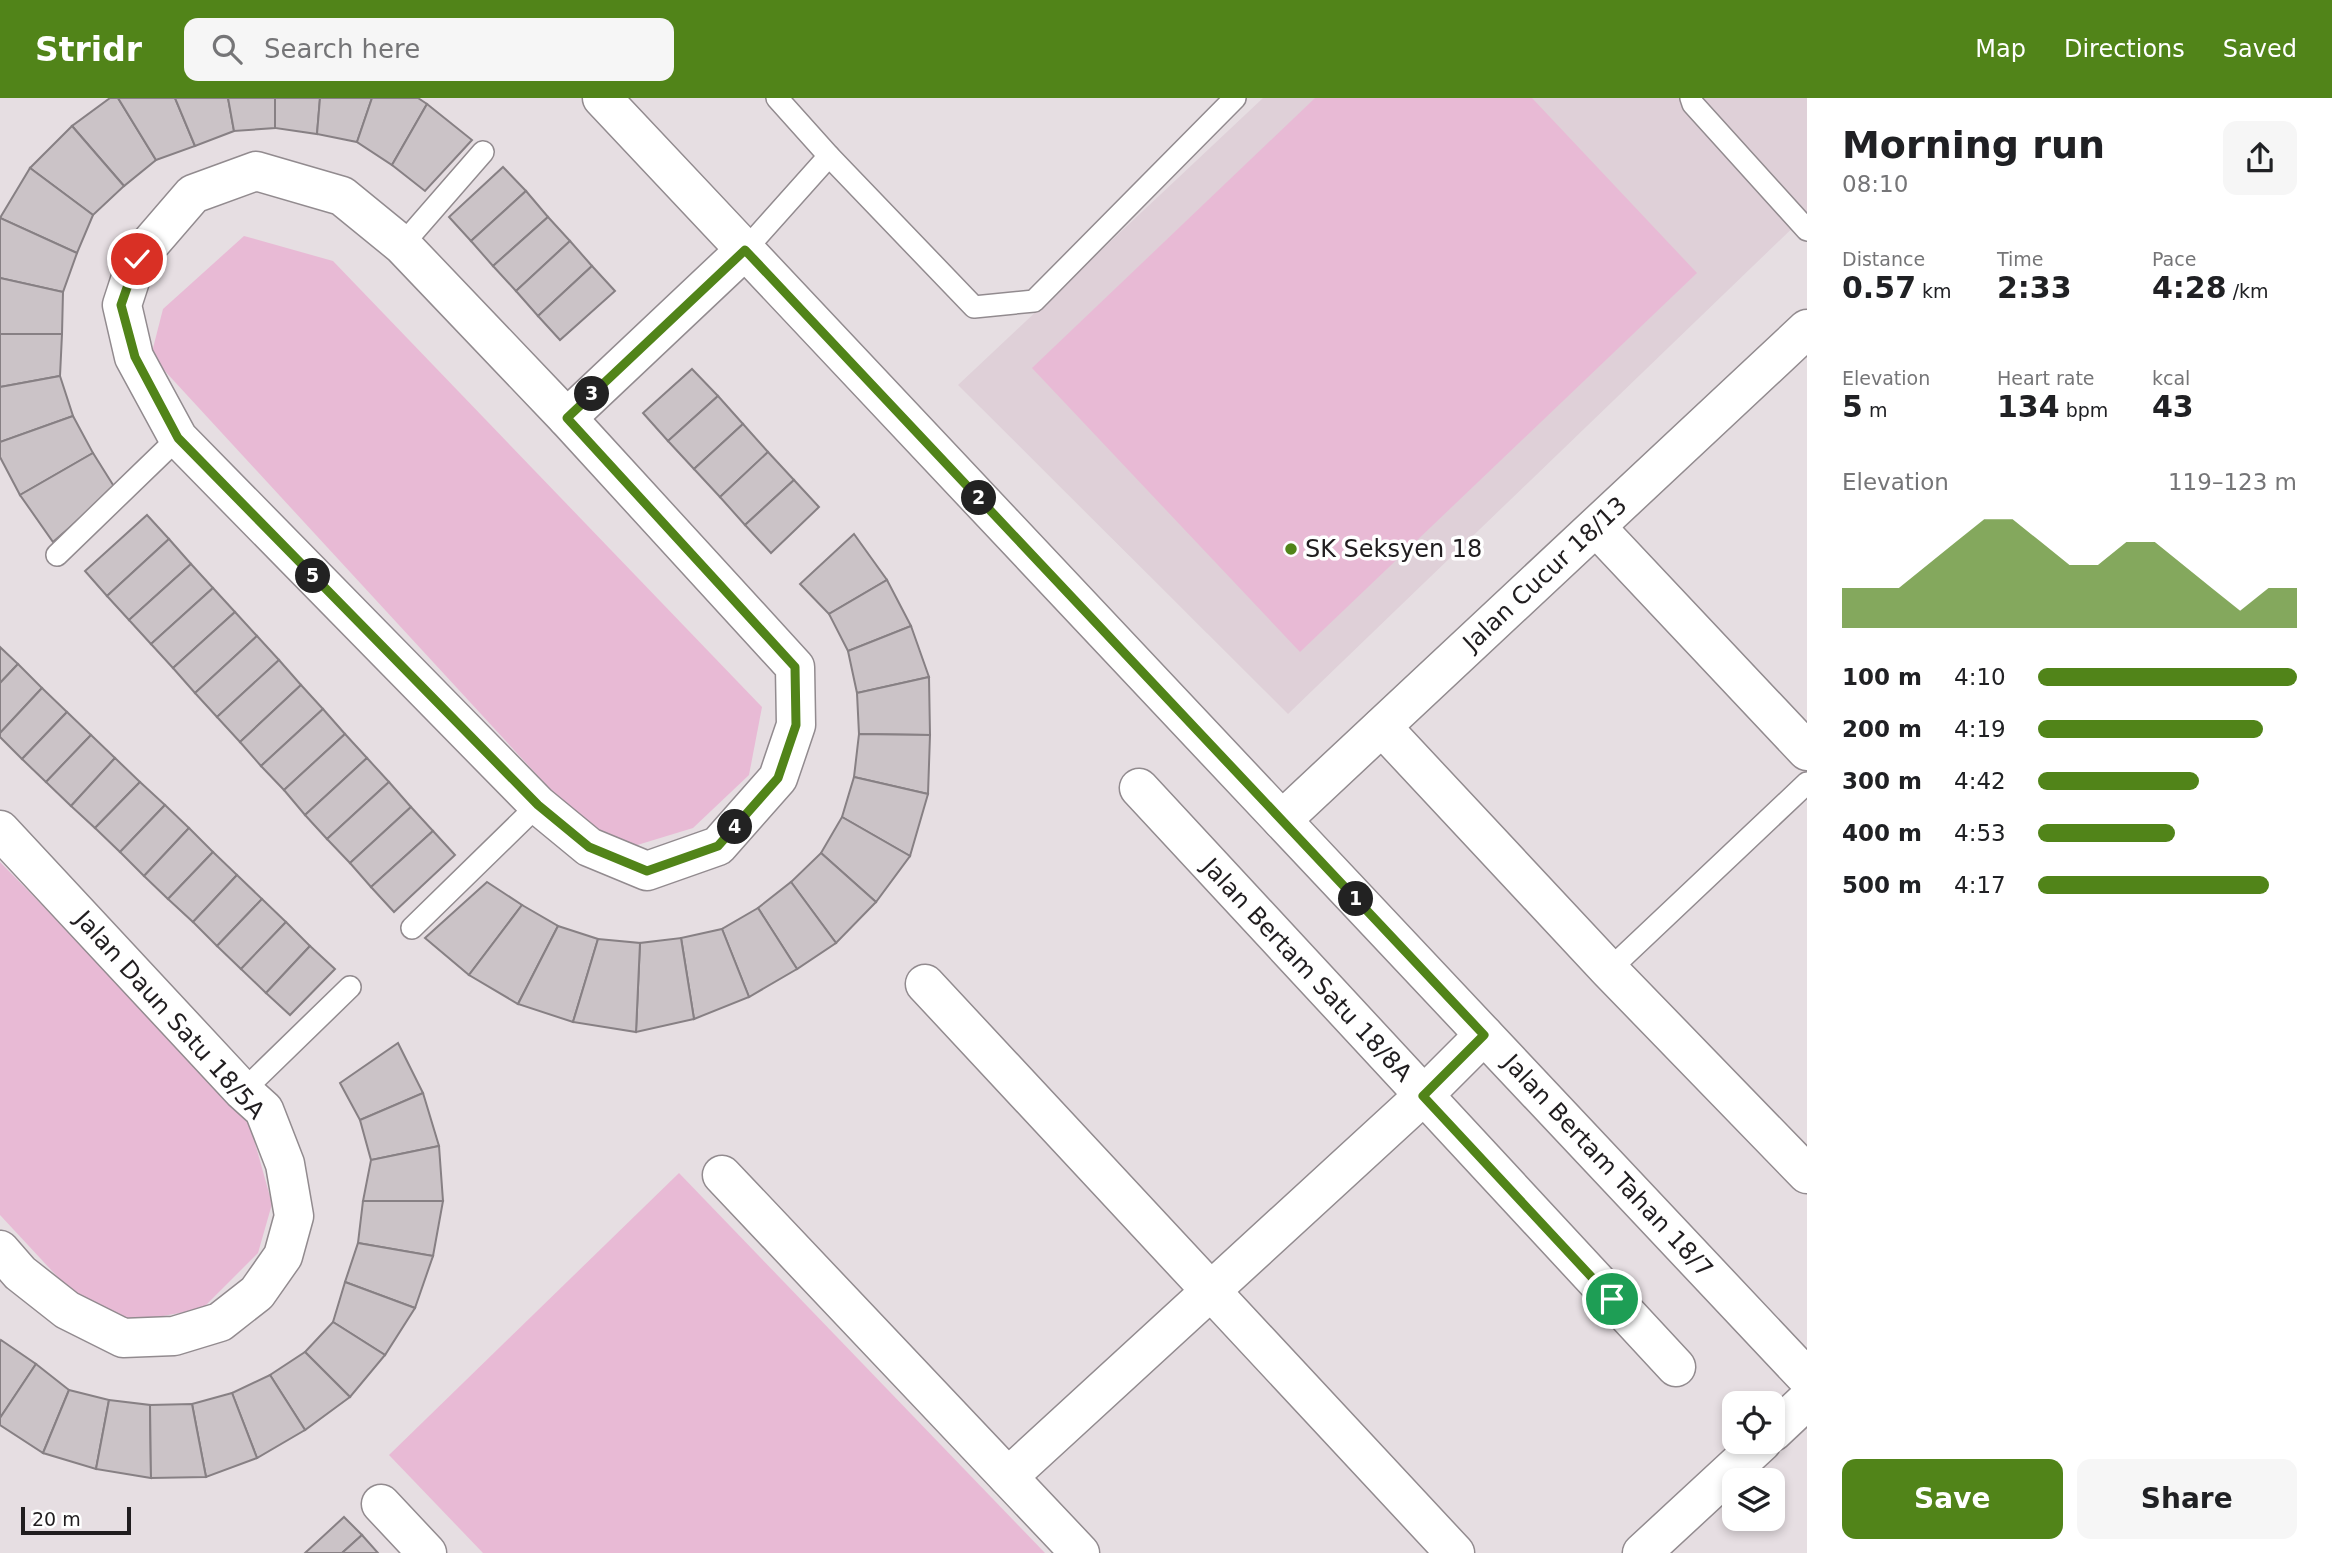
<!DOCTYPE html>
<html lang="en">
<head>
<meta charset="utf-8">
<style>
	:root { --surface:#fff; --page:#f6f6f6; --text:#202124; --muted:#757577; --accent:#518419 }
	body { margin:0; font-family:"DejaVu Sans",sans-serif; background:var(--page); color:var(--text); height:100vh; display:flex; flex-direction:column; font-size:26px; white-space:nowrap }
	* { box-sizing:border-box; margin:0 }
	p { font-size:23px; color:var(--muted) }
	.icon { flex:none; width:38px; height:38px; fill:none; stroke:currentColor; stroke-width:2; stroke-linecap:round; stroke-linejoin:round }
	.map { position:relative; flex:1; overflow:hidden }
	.sheet { display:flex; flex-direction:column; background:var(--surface); width:525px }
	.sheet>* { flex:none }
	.controls { position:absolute; left:1722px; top:1293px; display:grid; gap:14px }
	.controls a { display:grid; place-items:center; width:63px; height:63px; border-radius:14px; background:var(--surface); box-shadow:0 4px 10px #0003; font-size:35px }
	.scale { position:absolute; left:21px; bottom:18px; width:110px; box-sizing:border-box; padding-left:7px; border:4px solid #201d1f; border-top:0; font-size:19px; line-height:24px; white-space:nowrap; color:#201d1f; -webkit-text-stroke:5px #fff; paint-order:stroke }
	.pin { position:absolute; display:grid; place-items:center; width:60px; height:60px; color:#fff; margin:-30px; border:4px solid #fff; border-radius:50%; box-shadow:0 2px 7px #0007 }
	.km { position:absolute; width:35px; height:35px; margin:-18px; border-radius:50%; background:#222; color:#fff; font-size:19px; line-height:35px; text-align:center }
	.round { display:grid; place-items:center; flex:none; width:74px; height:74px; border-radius:14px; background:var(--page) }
	.overview { display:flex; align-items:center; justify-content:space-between; height:119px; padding:0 35px }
	h1 { font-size:38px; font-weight:700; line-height:52px }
	.metrics { display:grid; grid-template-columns:repeat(3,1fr); gap:10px; height:119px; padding:7px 35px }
	.metrics div { display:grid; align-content:center }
	.metrics b { font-size:30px; font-weight:700 }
	.metrics small { font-size:19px; font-weight:400 }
	.metrics p { font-size:19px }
	.chart { height:196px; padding:14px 35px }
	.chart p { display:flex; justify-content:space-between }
	.chart svg { width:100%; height:126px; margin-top:7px; fill:var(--accent); opacity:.7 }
	.primary-button { display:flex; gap:14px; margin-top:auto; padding:14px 35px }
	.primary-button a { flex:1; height:80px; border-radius:14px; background:var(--accent); color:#fff; font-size:28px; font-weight:700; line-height:80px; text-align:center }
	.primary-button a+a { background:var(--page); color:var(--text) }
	ul { padding:0 35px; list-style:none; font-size:23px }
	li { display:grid; grid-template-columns:112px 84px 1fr; align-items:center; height:52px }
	li i { height:18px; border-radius:9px; background:var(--accent) }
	header { display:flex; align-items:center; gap:42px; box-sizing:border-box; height:98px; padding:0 35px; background:var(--accent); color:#fff }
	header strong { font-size:33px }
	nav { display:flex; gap:38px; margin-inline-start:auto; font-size:24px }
	.search { width:490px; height:63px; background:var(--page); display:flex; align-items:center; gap:18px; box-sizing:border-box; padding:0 24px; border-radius:14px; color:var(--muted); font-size:26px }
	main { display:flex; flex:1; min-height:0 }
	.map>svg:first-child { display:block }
	.built { fill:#dfd0d8 }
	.green { fill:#e8bad5 }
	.building { fill:#cbc3c7; stroke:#878084; stroke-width:2 }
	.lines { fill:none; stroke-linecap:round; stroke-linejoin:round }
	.lane-casing { stroke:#928b8f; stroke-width:24 }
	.street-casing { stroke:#928b8f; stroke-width:41 }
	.secondary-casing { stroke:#928b8f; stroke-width:41 }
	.lane { stroke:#fff; stroke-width:21 }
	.street { stroke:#fff; stroke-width:38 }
	.secondary { stroke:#fff; stroke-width:38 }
	.route-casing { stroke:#fff; stroke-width:14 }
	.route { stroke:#518419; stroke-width:9 }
	.poi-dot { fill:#518419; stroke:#fff; stroke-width:2.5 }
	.labels { text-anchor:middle; stroke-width:7; stroke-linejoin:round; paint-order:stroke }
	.poi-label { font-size:24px; fill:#201d1f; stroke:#fff; text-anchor:start }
	.street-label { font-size:24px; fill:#201d1f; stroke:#fff }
</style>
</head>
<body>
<header>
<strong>Stridr</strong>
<div class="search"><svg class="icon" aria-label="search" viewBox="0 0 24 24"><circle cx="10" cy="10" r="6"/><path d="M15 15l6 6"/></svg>Search here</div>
<nav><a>Map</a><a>Directions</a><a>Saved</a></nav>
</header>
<main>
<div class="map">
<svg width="1807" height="1455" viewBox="0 0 1807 1455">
	<rect width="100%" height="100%" fill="#e6dee2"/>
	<polygon class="built" points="1263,0 1807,0 1807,116 1288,616 958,287"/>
	<g class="green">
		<polygon points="1315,0 1532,0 1697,175 1300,554 1032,270"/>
		<polygon points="244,138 333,163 762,609 749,677 693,730 634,748 585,729 151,258 163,211"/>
		<polygon points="0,764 247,1016 272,1106 258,1155 202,1211 129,1224 80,1203 0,1117"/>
		<polygon points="679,1075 1045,1455 483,1455 389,1357"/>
	</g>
	<g class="building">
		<polygon points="110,0 118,0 156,62 124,88 72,28"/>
		<polygon points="118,0 175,0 195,48 156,62"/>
		<polygon points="175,0 228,0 234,33 195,48"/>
		<polygon points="228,0 275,0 275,30 234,33"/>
		<polygon points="275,0 320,0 317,36 275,30"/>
		<polygon points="320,0 372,0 357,44 317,36"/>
		<polygon points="372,0 418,0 427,6 392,67 357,44"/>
		<polygon points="427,6 472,42 425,93 392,67"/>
		<polygon points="72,28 124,88 93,117 30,70"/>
		<polygon points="503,69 526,93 471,143 449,119"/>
		<polygon points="30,70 93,117 77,155 0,120"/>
		<polygon points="526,93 548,119 493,168 471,143"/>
		<polygon points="548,119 570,143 516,193 493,168"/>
		<polygon points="0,120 77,155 63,194 0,180"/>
		<polygon points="570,143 592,168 538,218 516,193"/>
		<polygon points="592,168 615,193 560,242 538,218"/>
		<polygon points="0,180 63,194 62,236 0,236"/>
		<polygon points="0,236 62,236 60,278 0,289"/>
		<polygon points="692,271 718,298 668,343 643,315"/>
		<polygon points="60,278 73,318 0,344 0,289"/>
		<polygon points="718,298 743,326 694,371 668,343"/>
		<polygon points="73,318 93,355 20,397 0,359 0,344"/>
		<polygon points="743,326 768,354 720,399 694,371"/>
		<polygon points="768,354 794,382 745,427 720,399"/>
		<polygon points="93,355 115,390 53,444 20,397"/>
		<polygon points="794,382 819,409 771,455 745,427"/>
		<polygon points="147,417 169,441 107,498 85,473"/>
		<polygon points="854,436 887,482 829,516 800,486"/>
		<polygon points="169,441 191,466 129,522 107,498"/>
		<polygon points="191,466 213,490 151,546 129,522"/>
		<polygon points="887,482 911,528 848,553 829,516"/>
		<polygon points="213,490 235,514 173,570 151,546"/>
		<polygon points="235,514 257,538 195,595 173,570"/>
		<polygon points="911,528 929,579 857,595 848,553"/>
		<polygon points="257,538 279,562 217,619 195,595"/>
		<polygon points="0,549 18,566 0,585"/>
		<polygon points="279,562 301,587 240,644 217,619"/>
		<polygon points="18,566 42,590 0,635 0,585"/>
		<polygon points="929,579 930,637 859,636 857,595"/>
		<polygon points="301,587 323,611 261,668 240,644"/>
		<polygon points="42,590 67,614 22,661 0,639 0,635"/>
		<polygon points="323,611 345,636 284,692 261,668"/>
		<polygon points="67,614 91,637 46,684 22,661"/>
		<polygon points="345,636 367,660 305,717 284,692"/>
		<polygon points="859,636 930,637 928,696 854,679"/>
		<polygon points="91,637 115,660 71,708 46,684"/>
		<polygon points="115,660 140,684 95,730 71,708"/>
		<polygon points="367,660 389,684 327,741 305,717"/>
		<polygon points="854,679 928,696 910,758 842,719"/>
		<polygon points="140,684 165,707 120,754 95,730"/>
		<polygon points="389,684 411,709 350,765 327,741"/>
		<polygon points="165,707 189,730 144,778 120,754"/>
		<polygon points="411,709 433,733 371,789 350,765"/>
		<polygon points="842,719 910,758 876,804 821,755"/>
		<polygon points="189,730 213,754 168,801 144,778"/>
		<polygon points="433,733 455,757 394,814 371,789"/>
		<polygon points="213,754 237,777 193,824 168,801"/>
		<polygon points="821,755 876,804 836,845 791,784"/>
		<polygon points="237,777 262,801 217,848 193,824"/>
		<polygon points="487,784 522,807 469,877 425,840"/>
		<polygon points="791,784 836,845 797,871 758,810"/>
		<polygon points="262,801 286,824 241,871 217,848"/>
		<polygon points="522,807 558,828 518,906 469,877"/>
		<polygon points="758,810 797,871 749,899 722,831"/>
		<polygon points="286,824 310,848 266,895 241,871"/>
		<polygon points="558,828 598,841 573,924 518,906"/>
		<polygon points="722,831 749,899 694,921 681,840"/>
		<polygon points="681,840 694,921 636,934 640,845"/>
		<polygon points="598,841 640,845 636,934 573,924"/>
		<polygon points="310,848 335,871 290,917 266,895"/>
		<polygon points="398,945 423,995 360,1022 340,985"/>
		<polygon points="423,995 439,1048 371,1062 360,1022"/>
		<polygon points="439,1048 443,1103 363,1103 371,1062"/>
		<polygon points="363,1103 443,1103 433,1158 358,1145"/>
		<polygon points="358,1145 433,1158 415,1210 345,1184"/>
		<polygon points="345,1184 415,1210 385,1257 333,1224"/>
		<polygon points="333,1224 385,1257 350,1299 305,1254"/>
		<polygon points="1,1242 36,1266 0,1320 0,1244"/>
		<polygon points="305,1254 350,1299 305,1332 270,1277"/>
		<polygon points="36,1266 69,1292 43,1355 0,1327 0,1320"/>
		<polygon points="270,1277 305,1332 257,1360 232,1295"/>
		<polygon points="69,1292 109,1302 96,1371 43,1355"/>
		<polygon points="232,1295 257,1360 206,1379 192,1306"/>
		<polygon points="109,1302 150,1307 151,1380 96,1371"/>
		<polygon points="192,1306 206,1379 151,1380 150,1307"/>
		<polygon points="344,1419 362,1437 342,1455 305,1455"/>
		<polygon points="362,1437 378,1455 342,1455"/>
	</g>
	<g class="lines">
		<g class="lane-casing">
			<g id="lane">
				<polyline points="777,0 829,58 974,209 1034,203 1235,0"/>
				<polyline points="1691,0 1693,6 1807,132"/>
				<polyline points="402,147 483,54"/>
				<polyline points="745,152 829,58"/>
				<polyline points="57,457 178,340"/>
				<polyline points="412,830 538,707"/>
				<polyline points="1609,872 1807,685"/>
				<polyline points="243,993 350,889"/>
			</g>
		</g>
		<g class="street-casing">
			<g id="street">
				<polygon points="256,73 342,98 402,147 567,320 795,569 796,627 778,680 718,748 647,773 589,749 538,707 178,340 134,259 122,207 137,161 193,96"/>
				<polyline points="567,320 745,152"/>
				<polyline points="1596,429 1807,653"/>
				<polyline points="1382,629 1609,872 1807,1076"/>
				<polyline points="1139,690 1676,1269"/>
				<polyline points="1282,722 1807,231"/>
				<polyline points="0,732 243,993 264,1012 285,1066 294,1118 283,1158 257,1195 220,1224 174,1238 123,1240 67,1212 20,1175 0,1152"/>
				<polyline points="925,886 1455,1455"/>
				<polyline points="722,1077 1080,1455"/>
				<polyline points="1008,1379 1423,998 1484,937"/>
				<polyline points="381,1406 427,1455"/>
			</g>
		</g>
		<g class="secondary-casing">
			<g id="secondary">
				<polyline points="602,0 1807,1280"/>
				<polyline points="1773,1334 1807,1302"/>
				<polyline points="1642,1455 1762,1344"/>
			</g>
		</g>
		<use href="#lane" class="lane"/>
		<use href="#street" class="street"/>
		<use href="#secondary" class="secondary"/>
	</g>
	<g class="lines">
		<g class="route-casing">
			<polyline id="route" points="137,161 121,207 135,259 178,340 538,707 589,749 647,773 718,748 778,680 796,627 795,569 567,320 745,152 1484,937 1423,998 1612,1201"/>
		</g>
		<use href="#route" class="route"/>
	</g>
	<circle class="poi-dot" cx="1291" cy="451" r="7"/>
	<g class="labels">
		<g class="poi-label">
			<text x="1305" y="459">SK Seksyen 18</text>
		</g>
		<g class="street-label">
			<text transform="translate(1545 476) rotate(-43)" y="8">Jalan Cucur 18/13</text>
			<text transform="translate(1307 872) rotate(47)" y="8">Jalan Bertam Satu 18/8A</text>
			<text transform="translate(170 917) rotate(48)" y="8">Jalan Daun Satu 18/5A</text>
			<text transform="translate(1608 1068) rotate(47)" y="8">Jalan Bertam Tahan 18/7</text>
		</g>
	</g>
</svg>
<div class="controls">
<a><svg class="icon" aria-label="locate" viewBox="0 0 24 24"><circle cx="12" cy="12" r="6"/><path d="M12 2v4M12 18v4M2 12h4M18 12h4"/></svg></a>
<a><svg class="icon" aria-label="layers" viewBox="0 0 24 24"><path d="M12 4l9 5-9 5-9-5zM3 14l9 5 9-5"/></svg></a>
</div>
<div class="scale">20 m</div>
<div class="pin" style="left:1612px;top:1201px;background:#1e9e55"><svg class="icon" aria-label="arrive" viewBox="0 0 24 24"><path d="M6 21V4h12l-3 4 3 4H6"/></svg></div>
<div class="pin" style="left:137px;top:161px;background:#d93025"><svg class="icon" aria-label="check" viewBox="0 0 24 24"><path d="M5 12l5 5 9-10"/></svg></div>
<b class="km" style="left:1356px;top:801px">1</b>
<b class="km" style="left:979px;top:400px">2</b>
<b class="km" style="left:592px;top:296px">3</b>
<b class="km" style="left:735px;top:729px">4</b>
<b class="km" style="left:313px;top:478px">5</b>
</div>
<section class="sheet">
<div class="overview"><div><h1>Morning run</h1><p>08:10</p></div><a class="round"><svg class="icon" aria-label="share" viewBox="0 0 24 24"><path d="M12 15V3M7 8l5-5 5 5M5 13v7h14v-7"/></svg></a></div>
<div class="metrics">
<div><p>Distance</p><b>0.57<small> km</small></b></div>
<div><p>Time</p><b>2:33</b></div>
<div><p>Pace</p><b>4:28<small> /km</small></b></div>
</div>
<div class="metrics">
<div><p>Elevation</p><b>5<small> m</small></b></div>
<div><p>Heart rate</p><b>134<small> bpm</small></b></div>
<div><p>kcal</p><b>43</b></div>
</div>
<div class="chart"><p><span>Elevation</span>119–123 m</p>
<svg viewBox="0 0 160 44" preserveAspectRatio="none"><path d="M0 44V30L10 30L20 30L30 22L40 14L50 6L60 6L70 14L80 22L90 22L100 14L110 14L120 22L130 30L140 38L150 30L160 30V44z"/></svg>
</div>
<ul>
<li><b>100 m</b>4:10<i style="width:100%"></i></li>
<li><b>200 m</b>4:19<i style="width:87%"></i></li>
<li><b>300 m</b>4:42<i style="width:62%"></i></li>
<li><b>400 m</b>4:53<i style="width:53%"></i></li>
<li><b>500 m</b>4:17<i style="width:89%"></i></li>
</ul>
<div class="primary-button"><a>Save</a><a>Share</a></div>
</section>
</main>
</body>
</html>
